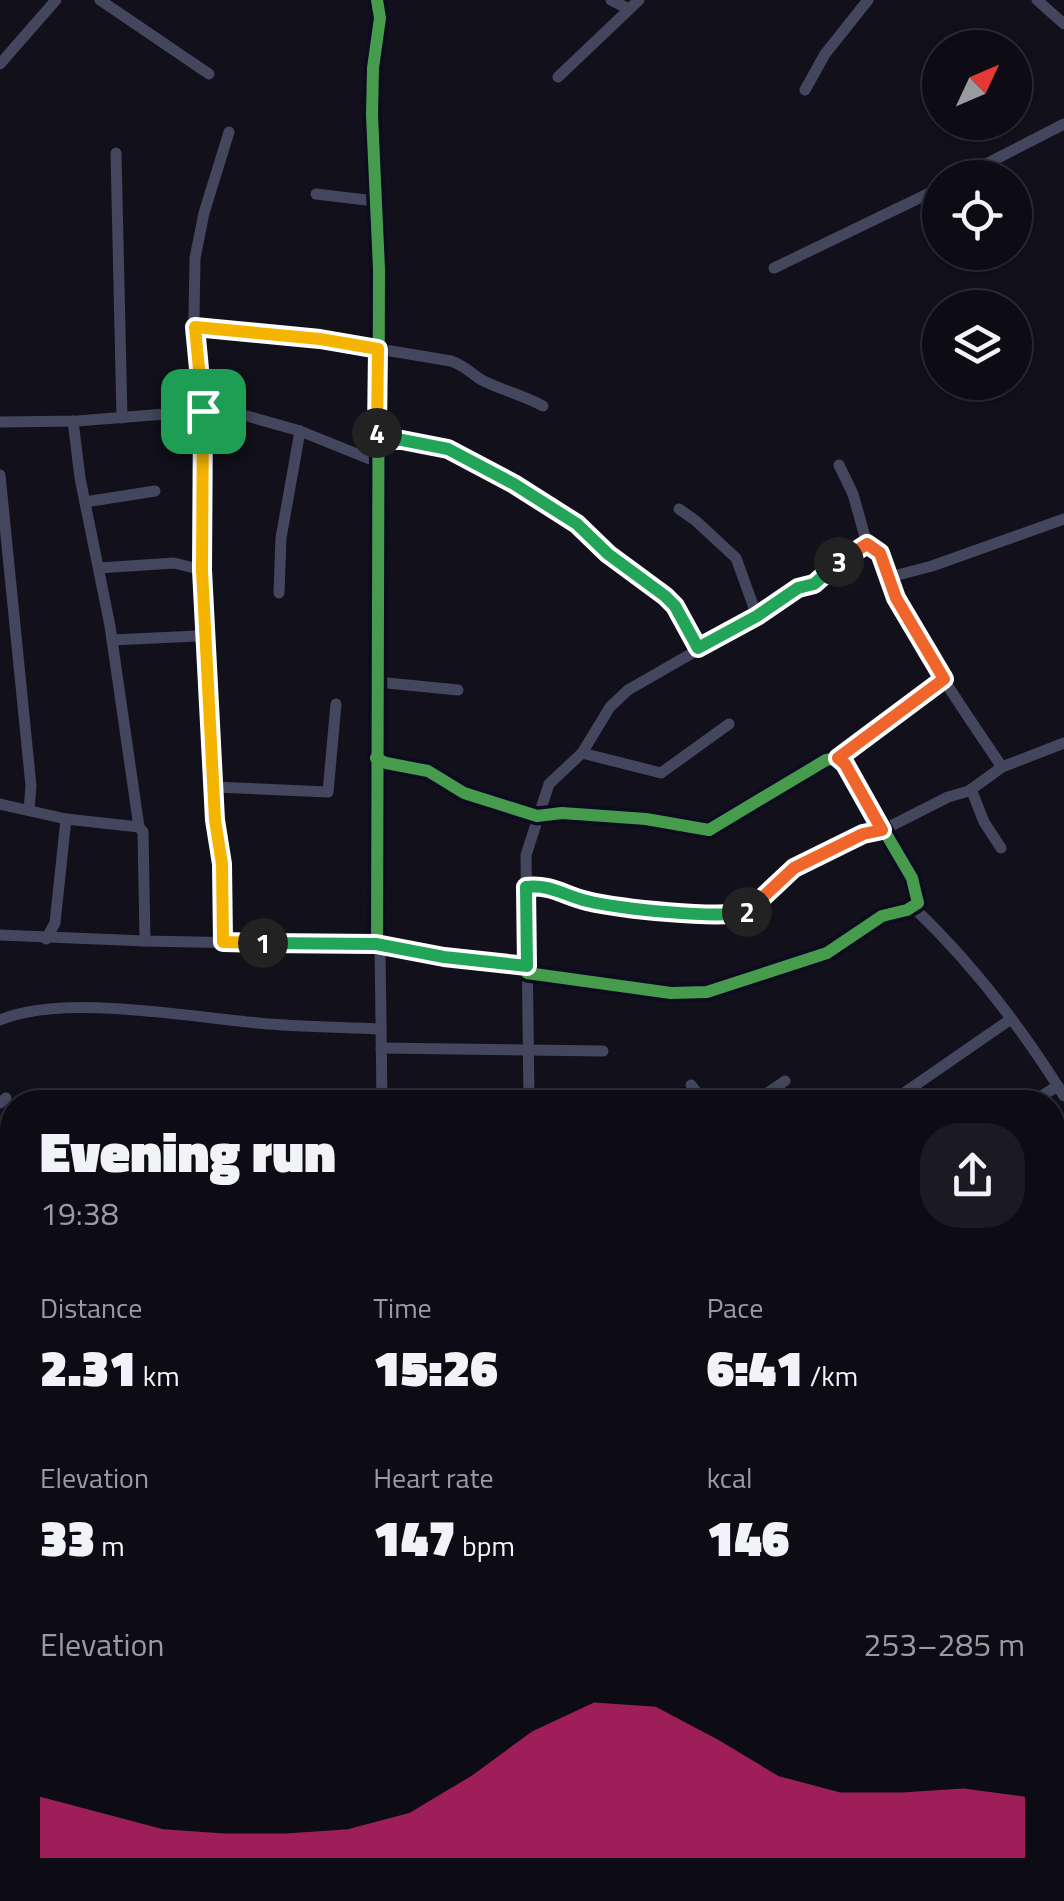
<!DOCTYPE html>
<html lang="en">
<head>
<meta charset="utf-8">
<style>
	:root { --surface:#0d0c14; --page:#1b1a22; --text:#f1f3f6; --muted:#9a9ba0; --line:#2d2c34; --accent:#db2777 }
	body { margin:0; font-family:"Titillium Web",sans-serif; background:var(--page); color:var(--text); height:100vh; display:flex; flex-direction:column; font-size:38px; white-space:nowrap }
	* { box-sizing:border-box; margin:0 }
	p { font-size:32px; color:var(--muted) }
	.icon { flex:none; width:55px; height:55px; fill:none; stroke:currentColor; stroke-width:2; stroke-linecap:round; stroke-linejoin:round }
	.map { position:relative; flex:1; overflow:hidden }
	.details { position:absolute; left:0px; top:1090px; width:1065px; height:812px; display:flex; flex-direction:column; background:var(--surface); border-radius:40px 40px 0 0; box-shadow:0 2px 8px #0004,0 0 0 2px var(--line) }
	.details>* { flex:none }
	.needle { width:65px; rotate:46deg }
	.buttons { position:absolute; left:922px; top:30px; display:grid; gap:20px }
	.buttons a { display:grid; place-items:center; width:110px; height:110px; border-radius:50%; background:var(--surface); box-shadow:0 2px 8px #0004,0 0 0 2px var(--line); font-size:50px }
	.pin { position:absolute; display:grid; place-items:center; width:85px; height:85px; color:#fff; margin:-42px; border-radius:20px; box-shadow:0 5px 15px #0006 }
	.km { position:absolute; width:50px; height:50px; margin:-25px; border-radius:50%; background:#222; color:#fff; font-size:28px; line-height:50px; text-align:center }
	.round { display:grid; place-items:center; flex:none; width:105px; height:105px; border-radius:40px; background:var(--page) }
	.summary { display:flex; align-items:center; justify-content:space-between; height:170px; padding:0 40px }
	h1 { font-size:55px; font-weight:800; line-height:75px }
	.figures { display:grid; grid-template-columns:repeat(3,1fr); gap:15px; height:170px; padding:10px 40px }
	.figures div { display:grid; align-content:center }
	.figures b { font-size:50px; font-weight:800 }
	.figures small { font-size:28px; font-weight:400 }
	.figures p { font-size:28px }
	.chart { height:280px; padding:20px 40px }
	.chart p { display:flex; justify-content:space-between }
	.chart svg { width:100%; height:180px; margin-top:10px; fill:var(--accent); opacity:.7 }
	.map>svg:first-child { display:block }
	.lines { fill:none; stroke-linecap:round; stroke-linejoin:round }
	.minor { stroke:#44465d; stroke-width:11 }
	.cycleway-casing { stroke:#0d0b20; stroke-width:19 }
	.cycleway { stroke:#469c4c; stroke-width:12 }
	.split-1-casing { stroke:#fff; stroke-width:20 }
	.split-2-casing { stroke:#fff; stroke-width:20 }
	.split-3-casing { stroke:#fff; stroke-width:20 }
	.split-4-casing { stroke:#fff; stroke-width:20 }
	.split-5-casing { stroke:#fff; stroke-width:20 }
	.split-1 { stroke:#f5b400; stroke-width:12 }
	.split-2 { stroke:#22a559; stroke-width:12 }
	.split-3 { stroke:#f0652b; stroke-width:12 }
	.split-4 { stroke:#22a559; stroke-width:12 }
	.split-5 { stroke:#f5b400; stroke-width:12 }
</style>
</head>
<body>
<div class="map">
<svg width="1064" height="1901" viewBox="0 0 1064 1901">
	<rect width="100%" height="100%" fill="#11101b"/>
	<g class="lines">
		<g class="minor">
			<polyline points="100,0 209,74"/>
			<polyline points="611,0 629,9"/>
			<polyline points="1037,0 1064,24"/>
			<polyline points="0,64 56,0"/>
			<polyline points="558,77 639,0"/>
			<polyline points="805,90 825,54 868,0"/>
			<polyline points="116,153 122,418"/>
			<polyline points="959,178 1064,124"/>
			<polyline points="316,194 375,201"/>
			<polyline points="774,268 940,188"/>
			<path d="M195 327 319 339 451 361C463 365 470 372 480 379 497 389 522 394 543 406"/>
			<polyline points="73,421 80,478 110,626 139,827"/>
			<polyline points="0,422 77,421 203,411 247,416 300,431 377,462"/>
			<polyline points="377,440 401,440 448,449 514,484 577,524 608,555 665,596 675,606 698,648"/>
			<polyline points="839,465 853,494 867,544"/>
			<polyline points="0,475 31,786 29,810"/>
			<polyline points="85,502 155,491"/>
			<polyline points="679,509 696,521 736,558 757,616"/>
			<polyline points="99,568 174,563 202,570"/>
			<polyline points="890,577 932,566 1064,519"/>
			<polyline points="279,593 281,538 300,431"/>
			<polyline points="112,640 197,636"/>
			<polyline points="377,682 458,690"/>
			<polyline points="582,753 661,773 729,724"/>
			<polyline points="376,758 386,763 428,771 464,793 537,816 562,813 646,819 709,830 826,760 838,758 845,764 912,878 918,903 907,910 882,916 827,953 707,992 671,993 527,973"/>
			<polyline points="838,758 944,679"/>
			<polyline points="214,787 328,792 336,704"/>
			<polyline points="971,789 984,822 1001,848"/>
			<polyline points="0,804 66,819 139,827 143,832 145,941 380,946 382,1102"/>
			<path d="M526 887C552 883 570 898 594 902 644 910 694 912 745 914L795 868 841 848 863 834 883 830 948 797 969 791 1002 767 1064 743"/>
			<path d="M913 907C972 963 1021 1027 1064 1096"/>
			<polyline points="0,935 145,941"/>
			<polyline points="46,939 55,923 66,819"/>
			<polyline points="223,941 222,864 215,820 202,570 203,411 194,318 195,258 204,213 229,132"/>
			<polyline points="377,944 379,269 372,115 373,68 380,18 377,0"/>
			<polyline points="380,946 527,966"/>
			<path d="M0 1020C64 993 188 1017 258 1023 299 1027 340 1027 381 1029"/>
			<polyline points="381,1048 603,1051"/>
			<polyline points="691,1085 704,1102"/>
			<polyline points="222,1102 224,1098"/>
			<path d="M529 1102 526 855 549 784 582 753 610 707 628 690 757 616 798 588 815 584 867 544C889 554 889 583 899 603 929 660 966 714 1002 767"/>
			<polyline points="754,1102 785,1081"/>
			<polyline points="891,1102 1011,1019"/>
			<polyline points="1031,1102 1058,1086"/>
			<polyline points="0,1103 6,1098"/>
			<polyline points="1052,1179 1064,1170"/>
			<polyline points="0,1234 12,1242"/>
			<polyline points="1052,1294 1064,1289"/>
			<polyline points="0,1332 12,1342"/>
			<polyline points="1052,1343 1064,1340"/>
			<polyline points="0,1417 12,1391"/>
			<polyline points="0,1517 12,1522"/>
			<polyline points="3,1612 12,1593"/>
			<polyline points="15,1890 37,1901"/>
			<polyline points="542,1890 542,1901"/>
			<polyline points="685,1890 686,1901"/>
			<polyline points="127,1901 134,1890"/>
			<polyline points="289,1901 292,1890"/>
			<polyline points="435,1901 435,1890"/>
			<polyline points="856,1901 856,1890"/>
			<polyline points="941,1901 943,1890"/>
		</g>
		<g class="cycleway-casing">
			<g id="cycleway">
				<polyline points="376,758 386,763 428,771 464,793 537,816 562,813 646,819 709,830 826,760 838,758 845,764 912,878 918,903 907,910 882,916 827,953 707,992 671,993 527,973"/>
				<polyline points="377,944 379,269 372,115 373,68 380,18 377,0"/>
			</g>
		</g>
		<use href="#cycleway" class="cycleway"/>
	</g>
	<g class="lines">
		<g class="split-1-casing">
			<polyline id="split-1" points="203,411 202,570 215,820 222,864 223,942 263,943"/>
		</g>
		<g class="split-2-casing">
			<path id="split-2" d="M263 943 376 944 444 957 527 966 526 887C551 884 565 896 587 901 621 909 716 919 747 912"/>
		</g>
		<g class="split-3-casing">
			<polyline id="split-3" points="747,912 794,868 863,834 882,830 845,764 838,758 944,679 896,598 880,553 867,544 839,562"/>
		</g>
		<g class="split-4-casing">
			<polyline id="split-4" points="377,433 377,440 402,440 448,449 514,484 577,524 608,554 665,596 675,606 698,648 757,616 798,588 814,584 839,562"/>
		</g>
		<g class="split-5-casing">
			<polyline id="split-5" points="203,411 195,327 320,339 378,349 377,433"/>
		</g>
		<use href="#split-1" class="split-1"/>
		<use href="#split-2" class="split-2"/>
		<use href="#split-3" class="split-3"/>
		<use href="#split-4" class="split-4"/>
		<use href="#split-5" class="split-5"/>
	</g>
</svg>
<div class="buttons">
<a><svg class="needle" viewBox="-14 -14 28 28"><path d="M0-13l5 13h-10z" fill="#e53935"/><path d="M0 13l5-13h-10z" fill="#9a9ba0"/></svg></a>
<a><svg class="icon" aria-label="locate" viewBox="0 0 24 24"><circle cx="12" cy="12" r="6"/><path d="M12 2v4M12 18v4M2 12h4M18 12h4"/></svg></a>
<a><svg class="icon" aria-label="layers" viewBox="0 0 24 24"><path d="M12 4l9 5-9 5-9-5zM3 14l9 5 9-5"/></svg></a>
</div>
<div class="pin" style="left:203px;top:411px;background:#1e9e55"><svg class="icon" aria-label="arrive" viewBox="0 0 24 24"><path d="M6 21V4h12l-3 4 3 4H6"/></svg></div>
<b class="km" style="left:263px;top:943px">1</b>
<b class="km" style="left:747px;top:912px">2</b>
<b class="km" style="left:839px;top:562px">3</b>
<b class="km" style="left:377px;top:433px">4</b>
<section class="details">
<div class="summary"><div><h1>Evening run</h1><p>19:38</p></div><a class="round"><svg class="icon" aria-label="share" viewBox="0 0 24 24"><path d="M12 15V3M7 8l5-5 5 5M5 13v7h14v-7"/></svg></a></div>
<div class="figures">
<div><p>Distance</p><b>2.31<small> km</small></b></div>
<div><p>Time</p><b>15:26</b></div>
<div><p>Pace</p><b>6:41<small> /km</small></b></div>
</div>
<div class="figures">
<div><p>Elevation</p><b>33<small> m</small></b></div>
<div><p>Heart rate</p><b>147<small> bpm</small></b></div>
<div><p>kcal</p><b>146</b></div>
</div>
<div class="chart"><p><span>Elevation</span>253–285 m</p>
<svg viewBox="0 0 160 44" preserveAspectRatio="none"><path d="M0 44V29L10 33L20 37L30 38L40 38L50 37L60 33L70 24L80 13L90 6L100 7L110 15L120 24L130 28L140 28L150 27L160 29V44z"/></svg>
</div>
</section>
</div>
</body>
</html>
